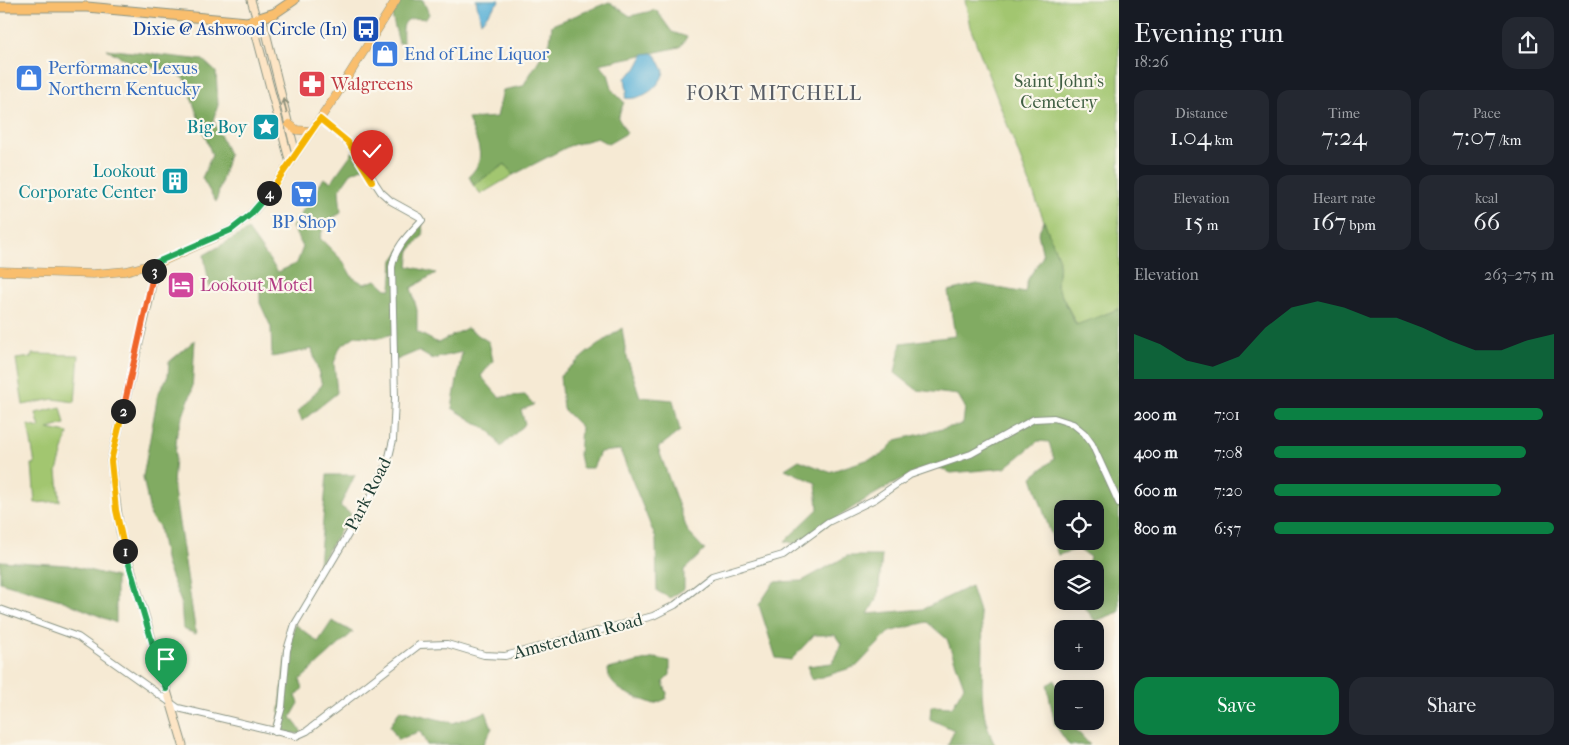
<!DOCTYPE html>
<html lang="en">
<head>
<meta charset="utf-8">
<style>
	:root { --surface:#171b24; --page:#242831; --text:#f1f3f6; --muted:#9ea1a6; --accent:#0b8043 }
	body { margin:0; font-family:"IM FELL French Canon",serif; background:var(--page); color:var(--text); height:100vh; display:flex; flex-direction:column; font-size:19px; white-space:nowrap }
	* { box-sizing:border-box; margin:0 }
	p { font-size:16px; color:var(--muted) }
	.icon { flex:none; width:28px; height:28px; fill:none; stroke:currentColor; stroke-width:2; stroke-linecap:round; stroke-linejoin:round }
	.map { position:relative; flex:1; overflow:hidden }
	.sheet { display:flex; flex-direction:column; background:var(--surface); width:450px }
	.sheet>* { flex:none }
	.controls { position:absolute; left:1054px; top:500px; display:grid; gap:10px }
	.controls a { display:grid; place-items:center; width:50px; height:50px; border-radius:10px; background:var(--surface); box-shadow:0 2px 12px #0003; font-size:25px }
	.pin { position:absolute; display:grid; place-items:center; width:42px; height:42px; color:#fff; margin:-51px -21px; border-radius:50% 50% 50% 0; rotate:-45deg; box-shadow:0 0 5px #0007 }
	.pin .icon { rotate:45deg }
	.km { position:absolute; width:25px; height:25px; margin:-12px; border-radius:50%; background:#222; color:#fff; font-size:14px; line-height:25px; text-align:center }
	.round { display:grid; place-items:center; flex:none; width:52px; height:52px; border-radius:15px; background:var(--page) }
	.head { display:flex; align-items:center; justify-content:space-between; height:85px; padding:0 15px }
	h1 { font-size:28px; font-weight:600; line-height:38px }
	.metrics { display:grid; grid-template-columns:repeat(3,1fr); gap:8px; height:85px; padding:5px 15px }
	.metrics div { display:grid; align-content:center; border-radius:12px; background:var(--page); text-align:center }
	.metrics b { font-size:25px; font-weight:600 }
	.metrics small { font-size:14px; font-weight:400 }
	.metrics p { font-size:14px }
	.chart { height:140px; padding:10px 15px }
	.chart p { display:flex; justify-content:space-between }
	.chart svg { width:100%; height:90px; margin-top:5px; fill:var(--accent); opacity:.7 }
	.cta { display:flex; gap:10px; margin-top:auto; padding:10px 15px }
	.cta a { flex:1; height:58px; border-radius:15px; background:var(--accent); color:#fff; font-size:20px; font-weight:600; line-height:58px; text-align:center }
	.cta a+a { background:var(--page); color:var(--text) }
	ul { padding:0 15px; list-style:none; font-size:16px }
	li { display:grid; grid-template-columns:80px 60px 1fr; align-items:center; height:38px }
	li i { height:12px; border-radius:6px; background:var(--accent) }
	main { display:flex; flex:1; min-height:0 }
	.map>svg:first-child { display:block }
	.green { fill:#a2c66f; stroke:#608252 }
	.forest { fill:#81ab62; stroke:#50744b; fill-rule:evenodd }
	.water { fill:#5ab1d7; stroke:#3c7786 }
	.lines { fill:none; stroke-linecap:round; stroke-linejoin:round }
	.tertiary-casing { stroke:#8a9484; stroke-width:8 }
	.secondary-casing { stroke:#8a9484; stroke-width:9 }
	.primary-casing { stroke:#8a9484; stroke-width:9 }
	.motorway-casing { stroke:#8a9484; stroke-width:11 }
	.tertiary { stroke:#fff; stroke-width:6 }
	.secondary { stroke:#fde5c5; stroke-width:7 }
	.primary { stroke:#f9be6d; stroke-width:8 }
	.motorway { stroke:#f9be6d; stroke-width:9 }
	.oneway { stroke:#8e917c }
	.split-1-casing { stroke:#fff; stroke-width:10 }
	.split-2-casing { stroke:#fff; stroke-width:10 }
	.split-3-casing { stroke:#fff; stroke-width:10 }
	.split-4-casing { stroke:#fff; stroke-width:10 }
	.split-5-casing { stroke:#fff; stroke-width:10 }
	.split-1 { stroke:#22a559; stroke-width:6 }
	.split-2 { stroke:#f5b400; stroke-width:6 }
	.split-3 { stroke:#f0652b; stroke-width:6 }
	.split-4 { stroke:#22a559; stroke-width:6 }
	.split-5 { stroke:#f5b400; stroke-width:6 }
	.labels { text-anchor:middle; stroke-width:4.5; stroke-linejoin:round; paint-order:stroke }
	.transit-label { font-size:18px; fill:#164399; stroke:#fbf7ec; text-anchor:end }
	.shop-label { font-size:18px; fill:#366cbe; stroke:#fbf7ec; text-anchor:start }
	.park-label { font-size:18px; fill:#405f43; stroke:#fbf7ec }
	.health-label { font-size:18px; fill:#be3a42; stroke:#fbf7ec; text-anchor:start }
	.culture-label { font-size:18px; fill:#0d838f; stroke:#fbf7ec; text-anchor:end }
	.hotel-label { font-size:18px; fill:#b23c85; stroke:#fbf7ec; text-anchor:start }
	.street-label { font-size:18px; fill:#1f3d34; stroke:#fbf7ec }
	.quarter-label { font-size:20px; letter-spacing:1px; fill:#595e66; stroke:#fbf7ec }
</style>
</head>
<body>
<main>
<div class="map">
<svg width="1119" height="745" viewBox="0 0 1119 745">
	<rect width="100%" height="100%" fill="#fbf7ec"/>
	<filter id="ink" filterUnits="userSpaceOnUse"><feTurbulence type="fractalNoise" baseFrequency=".02" numOctaves="2"/><feDisplacementMap in="SourceGraphic" scale="10" xChannelSelector="R" yChannelSelector="G"/><feConvolveMatrix kernelMatrix="1 2 1 2 8 2 1 2 1" color-interpolation-filters="sRGB"/></filter>
	<filter id="wash" filterUnits="userSpaceOnUse"><feTurbulence type="fractalNoise" baseFrequency=".0096" numOctaves="4" result="noise"/><feDisplacementMap in="SourceGraphic" scale="20" xChannelSelector="R" yChannelSelector="G"/><feGaussianBlur stdDeviation="1.12" result="paint"/><feColorMatrix in="noise" values="0 0 0 0 0 0 0 0 0 0 0 0 0 0 0 0 0 1.4 0 .05"/><feComposite in="paint" operator="in"/></filter>
	<g filter="url(#wash)">
		<rect width="100%" height="100%" fill="#f6ead4"/>
		<g class="green">
			<polygon points="965,0 1119,0 1119,309 1077,325 1057,286 1059,260 970,27"/>
			<polygon points="505,164 513,175 481,194 473,185"/>
			<polygon points="32,354 79,355 75,402 53,399 23,405 16,359 32,357"/>
			<polygon points="61,407 65,424 48,429 68,433 57,471 60,501 35,503 32,464 35,464 28,425 40,428 36,413"/>
		</g>
		<g class="forest">
			<path d="M402 0H423L429 14 426 19C403 16 402 22 403 43H399L392 16Z"/>
			<path d="M609 2 630 16 656 10 672 32 687 37 680 47 599 64 608 74 613 91 624 102 618 118 627 133 608 144 597 138 569 146 513 175 505 164 473 185 469 176C489 158 476 141 468 119L497 117 503 90 523 86 550 42 552 25Z"/>
			<polygon points="106,49 203,60 216,72 218,105 213,120 229,154 216,202 202,178 212,155 184,78 168,70 134,64"/>
			<polygon points="354,150 364,167 351,173 339,190 341,213 325,222 320,238 343,261 352,277 364,284 376,280 386,289 391,289 393,260 422,220 423,235 410,250 408,266 436,273 411,288 417,310 417,332 438,343 467,328 489,342 493,361 481,376 499,397 525,395 534,405 521,410 525,424 501,447 491,432 452,408 462,352 432,359 418,351 394,361 392,334 380,338 355,336 340,347 334,363 337,393 302,421 298,412 322,385 312,349 272,357 271,327 260,303 260,278 210,290 204,255 248,230 278,272 297,263 303,247 292,227 324,178 331,182"/>
			<path d="M1044 221 1059 260 1057 286 1076 325 1119 309V612L1095 621 1080 601H1095V569H1086L1090 557 1078 549 1058 555 1032 477 1054 459 1049 442 1038 441 1005 468 951 473 936 466C886 482 841 515 799 545L785 541 818 509 816 483 785 469 799 460 829 472 882 455 896 440 963 424 965 407 958 395 917 390 895 373 901 343 955 336 948 291 977 284 1025 293 1028 279 1043 256 1038 233ZM1062 509H1095V541H1062Z"/>
			<polygon points="622,328 626,354 640,397 673,400 680,431 658,448 688,532 705,550 684,570 684,589 670,598 657,591 656,539 620,450 600,452 593,468 582,468 579,455 581,427 563,409 560,376 588,352"/>
			<polygon points="195,340 192,391 177,432 173,484 196,634 183,629 181,602 166,564 159,526 151,518 143,477 158,394 168,376 169,362"/>
			<polygon points="327,475 355,475 340,506 351,514 319,564"/>
			<path d="M847 556H882L878 596 868 614 923 609 971 586C974 599 981 613 982 627 986 669 974 704 995 745H948L954 730 930 719 931 706 952 707 964 686 947 639 927 622 889 632 857 666 812 680 808 666 832 663 841 644 835 635H814L791 660 776 658 759 605 774 582 802 581Z"/>
			<polygon points="0,561 68,565 116,577 116,623 61,600 0,582"/>
			<polygon points="332,621 353,632 300,680 303,688 296,696 299,703 291,717 303,734 275,732 279,719 285,662 295,624 318,642"/>
			<path d="M655 658 670 661V675L663 682 667 693 666 699 654 704C637 697 608 691 608 669Z"/>
			<polygon points="1055,680 1062,706 1062,721 1068,721 1090,745 1069,745 1055,725 1047,685"/>
			<polygon points="400,710 453,723 486,712 492,728 483,745 427,745 420,731 398,740 390,726"/>
		</g>
		<g class="water">
			<polygon points="476,0 500,0 481,22"/>
			<path d="M652 53 656 55 664 71C661 87 641 101 625 98L627 91 625 78 636 69 644 54Z"/>
		</g>
	</g>
	<g filter="url(#ink)">
		<g class="lines">
			<g class="tertiary-casing">
				<g id="tertiary">
					<polyline points="0,609 78,637 178,708 296,736 307,731 419,645 447,644 484,655 505,656 653,616 675,605 712,576 783,555 828,522 875,499 910,475 971,454 1034,419 1054,418 1073,424 1084,433 1092,444 1119,503"/>
					<path d="M275 732 282 707 287 650 295 624 374 491 388 461 393 440 395 399 392 267C395 247 408 235 422 220L420 217 391 201 381 192 348 142 320 119"/>
				</g>
			</g>
			<g class="secondary-casing">
				<g id="secondary">
					<polyline points="251,0 257,20 254,27 290,163"/>
					<polyline points="257,20 264,24 296,154"/>
					<polyline points="155,263 149,301 111,461 120,531 183,745"/>
				</g>
			</g>
			<g class="primary-casing">
				<g id="primary">
					<polyline points="289,124 297,130 312,131"/>
					<polyline points="0,271 93,274 126,271 161,262 231,230 250,215 267,196 335,97 396,0"/>
				</g>
			</g>
			<g class="motorway-casing">
				<polyline id="motorway" points="0,7 87,7 247,22 275,13 294,0"/>
			</g>
			<use href="#tertiary" class="tertiary"/>
			<use href="#secondary" class="secondary"/>
			<use href="#primary" class="primary"/>
			<use href="#motorway" class="motorway"/>
		</g>
		<defs><path id="oneway-shaft" d="M-6 0H5M1.5-3L5.5 0L1.5 3" fill="none" stroke-width="1.6" stroke-linecap="round" stroke-linejoin="round" transform="scale(1.25)"/></defs>
		<use class="oneway" href="#oneway-shaft" transform="translate(285 106) rotate(-104)"/>
	</g>
	<g class="lines" filter="url(#ink)">
		<g class="split-1-casing">
			<polyline id="split-1" points="125,551 166,689"/>
		</g>
		<g class="split-2-casing">
			<polyline id="split-2" points="123,411 111,461 116,510 125,551"/>
		</g>
		<g class="split-3-casing">
			<polyline id="split-3" points="123,411 154,271"/>
		</g>
		<g class="split-4-casing">
			<polyline id="split-4" points="154,271 155,263 231,230 250,215 269,193"/>
		</g>
		<g class="split-5-casing">
			<polyline id="split-5" points="269,193 320,119 348,142 372,181"/>
		</g>
		<use href="#split-1" class="split-1"/>
		<use href="#split-2" class="split-2"/>
		<use href="#split-3" class="split-3"/>
		<use href="#split-4" class="split-4"/>
		<use href="#split-5" class="split-5"/>
	</g>
	<defs>
		<g id="bus-square" transform="scale(1.4375)"><rect x="-9" y="-9" width="18" height="18" rx="4" fill="#1a4fb4" stroke="#fbf7ec"/><path d="M-5-6H5V4H4V6H2V4H-2V6H-4V4H-5ZM-3.5-4V0h7V-4ZM-3.5 1.2v1.5H-2V1.2ZM2 1.2v1.5H3.5V1.2Z" fill="#fff"/></g>
		<g id="shop-square" transform="scale(1.4375)"><rect x="-9" y="-9" width="18" height="18" rx="4" fill="#3f7fe0" stroke="#fbf7ec"/><path d="M-5-2.5h2.3a2.7 3.5 0 0 1 5.4 0H5L5.5 6h-11ZM-1.5-2.5h3a1.5 2.3 0 0 0-3 0Z" fill="#fff"/></g>
		<g id="pharmacy-square" transform="scale(1.4375)"><rect x="-9" y="-9" width="18" height="18" rx="4" fill="#e0444e" stroke="#fbf7ec"/><path d="M-2-6h4v4h4v4h-4v4h-4v-4h-4v-4h4Z" fill="#fff"/></g>
		<g id="sight-square" transform="scale(1.4375)"><rect x="-9" y="-9" width="18" height="18" rx="4" fill="#0f9aa8" stroke="#fbf7ec"/><path d="M0-6L1.8-2.2L6-1.7L2.9 1.2L3.7 5.4L0 3.3L-3.7 5.4L-2.9 1.2L-6-1.7L-1.8-2.2Z" fill="#fff"/></g>
		<g id="building-square" transform="scale(1.4375)"><rect x="-9" y="-9" width="18" height="18" rx="4" fill="#0f9aa8" stroke="#fbf7ec"/><path d="M-4-6H4V6H1V3H-1V6H-4ZM-2.5-4.3h1.7v1.8h-1.7ZM.8-4.3h1.7v1.8H.8ZM-2.5-1h1.7V.8h-1.7ZM.8-1h1.7V.8H.8Z" fill="#fff"/></g>
		<g id="supermarket-square" transform="scale(1.4375)"><rect x="-9" y="-9" width="18" height="18" rx="4" fill="#3f7fe0" stroke="#fbf7ec"/><path d="M-6-5.5h2.5l.6 2H6L4.5 2H-2.5L-4.4-4H-6ZM-1.5 3.2a1.3 1.3 0 1 0 .1 0ZM3 3.2a1.3 1.3 0 1 0 .1 0Z" fill="#fff"/></g>
		<g id="hotel-square" transform="scale(1.4375)"><rect x="-9" y="-9" width="18" height="18" rx="4" fill="#d1479c" stroke="#fbf7ec"/><path d="M-6-4.5h1.5V1H6V5H4.5V3h-9V5H-6ZM-4 0a1.8 1.8 0 1 1 3.6 0ZM.5 0V-2.5h3Q6-2.5 6 0Z" fill="#fff"/></g>
	</defs>
	<g fill-rule="evenodd">
		<use href="#bus-square" x="366" y="29"/>
		<use href="#shop-square" x="385" y="54"/>
		<use href="#shop-square" x="29" y="78"/>
		<use href="#pharmacy-square" x="312" y="84"/>
		<use href="#sight-square" x="266" y="127"/>
		<use href="#building-square" x="175" y="181"/>
		<use href="#supermarket-square" x="304" y="194"/>
		<use href="#hotel-square" x="181" y="285"/>
	</g>
	<g class="labels">
		<g class="transit-label">
			<text x="347" y="35">Dixie @ Ashwood Circle (In)</text>
		</g>
		<g class="shop-label">
			<text x="404" y="60">End of Line Liquor</text>
			<text x="48" y="74">Performance Lexus<tspan x="48" dy="21">Northern Kentucky</tspan></text>
			<text x="304" y="228" text-anchor="middle">BP Shop</text>
		</g>
		<g class="park-label">
			<text x="1059" y="87">Saint John’s<tspan x="1059" dy="21">Cemetery</tspan></text>
		</g>
		<g class="health-label">
			<text x="331" y="90">Walgreens</text>
		</g>
		<g class="culture-label">
			<text x="247" y="133">Big Boy</text>
			<text x="156" y="177">Lookout<tspan x="156" dy="21">Corporate Center</tspan></text>
		</g>
		<g class="hotel-label">
			<text x="200" y="291">Lookout Motel</text>
		</g>
		<g class="street-label">
			<text transform="translate(368 494) rotate(-63)" y="6">Park Road</text>
			<text transform="translate(578 636) rotate(-15)" y="6">Amsterdam Road</text>
		</g>
		<g class="quarter-label">
			<text x="774" y="100">FORT MITCHELL</text>
		</g>
	</g>
</svg>
<div class="controls">
<a><svg class="icon" aria-label="locate" viewBox="0 0 24 24"><circle cx="12" cy="12" r="6"/><path d="M12 2v4M12 18v4M2 12h4M18 12h4"/></svg></a>
<a><svg class="icon" aria-label="layers" viewBox="0 0 24 24"><path d="M12 4l9 5-9 5-9-5zM3 14l9 5 9-5"/></svg></a>
<a>+</a>
<a>−</a>
</div>
<div class="pin" style="left:166px;top:689px;background:#1e9e55"><svg class="icon" aria-label="arrive" viewBox="0 0 24 24"><path d="M6 21V4h12l-3 4 3 4H6"/></svg></div>
<div class="pin" style="left:372px;top:181px;background:#d93025"><svg class="icon" aria-label="check" viewBox="0 0 24 24"><path d="M5 12l5 5 9-10"/></svg></div>
<b class="km" style="left:125px;top:551px">1</b>
<b class="km" style="left:123px;top:411px">2</b>
<b class="km" style="left:154px;top:271px">3</b>
<b class="km" style="left:269px;top:193px">4</b>
</div>
<section class="sheet">
<div class="head"><div><h1>Evening run</h1><p>18:26</p></div><a class="round"><svg class="icon" aria-label="share" viewBox="0 0 24 24"><path d="M12 15V3M7 8l5-5 5 5M5 13v7h14v-7"/></svg></a></div>
<div class="metrics">
<div><p>Distance</p><b>1.04<small> km</small></b></div>
<div><p>Time</p><b>7:24</b></div>
<div><p>Pace</p><b>7:07<small> /km</small></b></div>
</div>
<div class="metrics">
<div><p>Elevation</p><b>15<small> m</small></b></div>
<div><p>Heart rate</p><b>167<small> bpm</small></b></div>
<div><p>kcal</p><b>66</b></div>
</div>
<div class="chart"><p><span>Elevation</span>263–275 m</p>
<svg viewBox="0 0 160 44" preserveAspectRatio="none"><path d="M0 44V22L10 27L20 35L30 38L40 33L50 19L60 9L70 6L80 9L90 14L100 14L110 19L120 25L130 30L140 30L150 25L160 22V44z"/></svg>
</div>
<ul>
<li><b>200 m</b>7:01<i style="width:96%"></i></li>
<li><b>400 m</b>7:08<i style="width:90%"></i></li>
<li><b>600 m</b>7:20<i style="width:81%"></i></li>
<li><b>800 m</b>6:57<i style="width:100%"></i></li>
</ul>
<div class="cta"><a>Save</a><a>Share</a></div>
</section>
</main>
</body>
</html>
